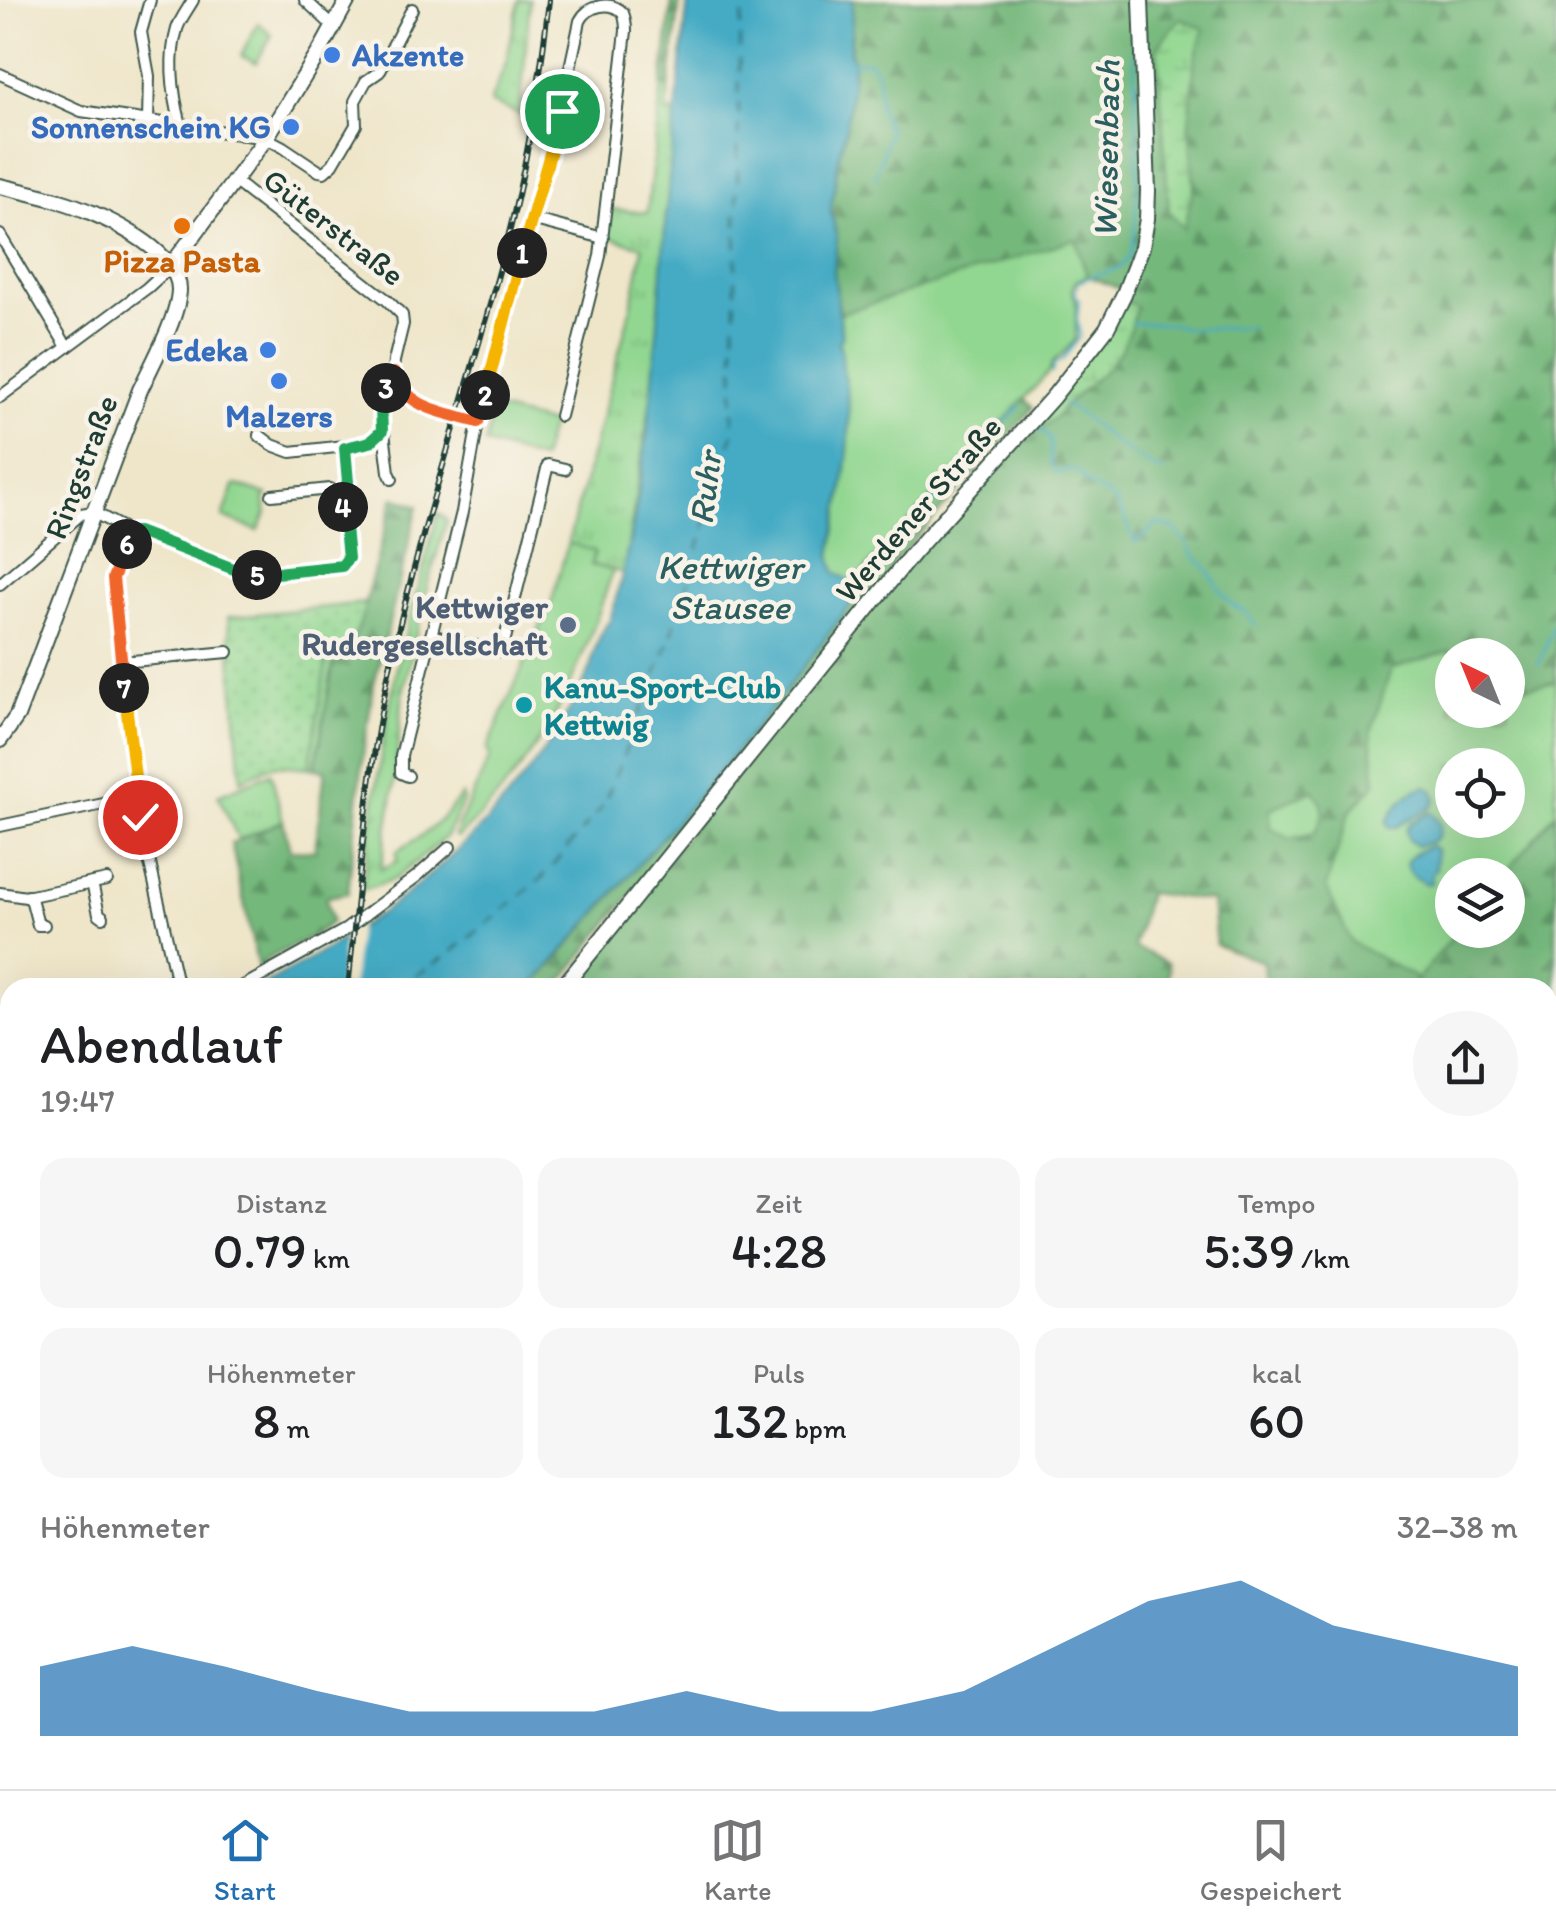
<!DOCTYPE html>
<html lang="de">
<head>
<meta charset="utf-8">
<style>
	:root { --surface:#fff; --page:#f6f6f6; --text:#202124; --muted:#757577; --line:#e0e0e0; --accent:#1f6fb2 }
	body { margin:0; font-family:Itim,sans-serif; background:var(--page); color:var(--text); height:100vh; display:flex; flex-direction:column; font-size:38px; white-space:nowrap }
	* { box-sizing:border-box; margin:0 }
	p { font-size:32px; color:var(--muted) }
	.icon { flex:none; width:55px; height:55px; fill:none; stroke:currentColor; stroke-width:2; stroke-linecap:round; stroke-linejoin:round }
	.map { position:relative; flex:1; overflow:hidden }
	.sheet { position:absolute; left:0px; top:978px; width:1558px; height:812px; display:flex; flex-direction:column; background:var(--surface); border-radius:30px 30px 0 0; box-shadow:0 10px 40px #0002 }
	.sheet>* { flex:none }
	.needle { width:65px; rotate:317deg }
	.controls { position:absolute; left:1435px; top:638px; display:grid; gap:20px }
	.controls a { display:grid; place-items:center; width:90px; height:90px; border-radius:50%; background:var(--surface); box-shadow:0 10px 40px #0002; font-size:50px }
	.pin { position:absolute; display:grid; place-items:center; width:85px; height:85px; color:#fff; margin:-42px; border:5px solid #fff; border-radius:50%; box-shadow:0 2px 10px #0007 }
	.km { position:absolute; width:50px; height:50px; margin:-25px; border-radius:50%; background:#222; color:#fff; font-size:28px; line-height:50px; text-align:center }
	.round { display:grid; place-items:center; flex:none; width:105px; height:105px; border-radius:52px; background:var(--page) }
	.head { display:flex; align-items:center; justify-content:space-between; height:170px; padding:0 40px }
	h1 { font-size:55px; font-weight:600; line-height:75px }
	.figures { display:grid; grid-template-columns:repeat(3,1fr); gap:15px; height:170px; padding:10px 40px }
	.figures div { display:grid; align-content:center; border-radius:25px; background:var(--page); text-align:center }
	.figures b { font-size:50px; font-weight:600 }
	.figures small { font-size:28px; font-weight:400 }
	.figures p { font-size:28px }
	.chart { height:280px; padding:20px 40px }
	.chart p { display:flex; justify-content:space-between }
	.chart svg { width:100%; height:180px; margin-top:10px; fill:var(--accent); opacity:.7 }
	.menu { display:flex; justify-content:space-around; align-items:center; height:140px; border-top:2px solid var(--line); background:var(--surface); font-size:28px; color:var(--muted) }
	.menu a { display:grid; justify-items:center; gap:5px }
	.menu .on { color:var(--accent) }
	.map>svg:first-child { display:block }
	.grass { fill:url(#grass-tufts); stroke:#588a62; stroke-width:2.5 }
	.forest { fill:url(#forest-firs); stroke:#4a7a58; stroke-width:2.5 }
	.wetland { fill:url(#wetland-marsh); stroke:#588a62; stroke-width:2.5 }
	.park { fill:#92d791; stroke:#588a62; stroke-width:2.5; fill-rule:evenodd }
	.garden { fill:url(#garden-dots); stroke:#588a62; stroke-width:2.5 }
	.water { fill:#44abc4; stroke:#32747c; stroke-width:2.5 }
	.pier { fill:#efe6ca }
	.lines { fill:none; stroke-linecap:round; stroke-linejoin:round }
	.stream { stroke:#44abc4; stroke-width:2.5 }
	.ferry { stroke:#2a5e5f; stroke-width:2.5; stroke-dasharray:12 10; stroke-linecap:butt }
	.street-casing { stroke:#3e564a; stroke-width:14 }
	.secondary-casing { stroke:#3e564a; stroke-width:18 }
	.street { stroke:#fff; stroke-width:10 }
	.secondary { stroke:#fff; stroke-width:14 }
	.rail-casing { stroke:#1f3d34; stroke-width:6 }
	.rail { stroke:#f7f3e8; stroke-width:2.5; stroke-dasharray:8; stroke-linecap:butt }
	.split-1-casing { stroke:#fff; stroke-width:20 }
	.split-2-casing { stroke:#fff; stroke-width:20 }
	.split-3-casing { stroke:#fff; stroke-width:20 }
	.split-4-casing { stroke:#fff; stroke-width:20 }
	.split-5-casing { stroke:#fff; stroke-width:20 }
	.split-6-casing { stroke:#fff; stroke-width:20 }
	.split-7-casing { stroke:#fff; stroke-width:20 }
	.split-8-casing { stroke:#fff; stroke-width:20 }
	.split-1 { stroke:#f5b400; stroke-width:12 }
	.split-2 { stroke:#f5b400; stroke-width:12 }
	.split-3 { stroke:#f0652b; stroke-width:12 }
	.split-4 { stroke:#22a559; stroke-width:12 }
	.split-5 { stroke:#22a559; stroke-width:12 }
	.split-6 { stroke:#22a559; stroke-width:12 }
	.split-7 { stroke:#f0652b; stroke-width:12 }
	.split-8 { stroke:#f5b400; stroke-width:12 }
	.shop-dot { fill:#3f7fe0; stroke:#f7f3e8; stroke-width:4 }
	.food-dot { fill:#e8710a; stroke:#f7f3e8; stroke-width:4 }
	.service-dot { fill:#5c6f8a; stroke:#f7f3e8; stroke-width:4 }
	.culture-dot { fill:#0f9aa8; stroke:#f7f3e8; stroke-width:4 }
	.labels { text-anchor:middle; stroke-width:9; stroke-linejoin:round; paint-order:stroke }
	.shop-label { font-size:32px; font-weight:bold; fill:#366cbe; stroke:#f7f3e8; text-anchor:end }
	.street-label { font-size:32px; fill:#1f3d34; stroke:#f7f3e8 }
	.food-label { font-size:32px; font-weight:bold; fill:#c56008; stroke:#f7f3e8 }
	.service-label { font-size:32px; font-weight:bold; fill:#4e5e75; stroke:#f7f3e8; text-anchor:end }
	.culture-label { font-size:32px; font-weight:bold; fill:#0d838f; stroke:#f7f3e8; text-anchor:start }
	.water-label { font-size:35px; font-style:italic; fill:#2a5e5f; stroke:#f7f3e8 }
</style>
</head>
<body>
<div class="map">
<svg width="1556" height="1789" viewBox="0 0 1556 1789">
	<defs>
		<pattern id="grass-tufts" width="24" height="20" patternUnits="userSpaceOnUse" patternTransform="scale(2.5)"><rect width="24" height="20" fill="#92d791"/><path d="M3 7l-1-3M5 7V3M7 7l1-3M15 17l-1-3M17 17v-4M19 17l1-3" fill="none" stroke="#7db97e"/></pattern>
		<pattern id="forest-firs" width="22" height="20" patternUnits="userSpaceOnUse" patternTransform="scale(2.5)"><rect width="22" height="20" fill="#75b87b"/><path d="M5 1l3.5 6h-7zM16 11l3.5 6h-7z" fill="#5f9766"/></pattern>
		<pattern id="wetland-marsh" width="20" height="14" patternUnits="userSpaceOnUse" patternTransform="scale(2.5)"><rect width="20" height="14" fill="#92d791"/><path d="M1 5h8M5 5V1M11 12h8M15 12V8" fill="none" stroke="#7db97e"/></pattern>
		<pattern id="garden-dots" width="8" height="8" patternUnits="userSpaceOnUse" patternTransform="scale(2.5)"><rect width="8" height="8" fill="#92d791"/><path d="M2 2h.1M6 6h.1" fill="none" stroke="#7db97e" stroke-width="1.8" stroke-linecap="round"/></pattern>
	</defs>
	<rect width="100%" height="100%" fill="#f7f3e8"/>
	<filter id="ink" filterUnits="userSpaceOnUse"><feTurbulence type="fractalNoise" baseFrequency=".01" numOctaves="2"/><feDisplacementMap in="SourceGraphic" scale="20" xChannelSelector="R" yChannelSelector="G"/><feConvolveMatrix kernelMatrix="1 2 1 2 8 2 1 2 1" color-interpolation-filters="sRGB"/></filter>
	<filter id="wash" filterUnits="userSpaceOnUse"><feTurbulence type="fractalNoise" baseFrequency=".0048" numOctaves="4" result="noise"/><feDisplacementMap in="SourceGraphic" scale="40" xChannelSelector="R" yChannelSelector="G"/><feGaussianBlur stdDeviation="2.25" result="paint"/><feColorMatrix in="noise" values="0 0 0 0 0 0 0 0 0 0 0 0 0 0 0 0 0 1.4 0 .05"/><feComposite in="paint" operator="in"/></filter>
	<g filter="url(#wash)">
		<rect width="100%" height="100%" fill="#efe6ca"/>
		<g class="grass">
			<polygon points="519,0 530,0 520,115 490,102 506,63"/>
			<polygon points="662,84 669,88 667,111 675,113 654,378 624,573 591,565 568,543 631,307 643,247 608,237 611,209 647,213"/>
			<path d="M438 513 447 520 427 587 403 692 394 787 381 869 397 861V851C427 834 441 822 462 795L464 800 446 837 395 879 362 890 384 735 398 662Z"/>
			<polygon points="328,652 335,653 315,769 309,768"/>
			<polygon points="271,773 283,821 239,840 218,795"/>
		</g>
		<g class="forest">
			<polygon points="672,0 680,0 669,88 662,84"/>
			<polygon points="853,0 1147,0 1147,2 1150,0 1556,0 1556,682 1508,690 1508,655 1454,655 1449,651 1371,732 1376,783 1349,813 1418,978 1458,930 1508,930 1508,875 1504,875 1556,812 1556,1341 1548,1341 1548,988 1265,987 1263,962 1216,945 1212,901 1148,893 1134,947 1168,963 1169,987 564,988 898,574 1073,377 1123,290 1087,276 1075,240 839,314 834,271 837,239 831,210 839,155 846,129"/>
			<polygon points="1024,399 1033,408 892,565 891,571 557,987 532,988 719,772 783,694 857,596 852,583"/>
			<polygon points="394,497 418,506 374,684 364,747 348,893 328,897 326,899 332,922 312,936 262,962 265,969 259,972 231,843 283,821 290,850 315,851 325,770 315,769 335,653 349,647 357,632"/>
			<polygon points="8,1665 10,1667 10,1780 41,1780 37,1789 0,1789 0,1675"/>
			<polygon points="66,1780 170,1780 167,1789 63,1789"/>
			<polygon points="178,1780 416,1780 424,1782 431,1780 479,1780 502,1787 506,1780 543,1780 539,1789 175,1789"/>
			<polygon points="900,1780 956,1780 956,1789 903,1789"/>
			<polygon points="1192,1780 1322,1780 1322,1789 1190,1789"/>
		</g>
		<g class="wetland">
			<polygon points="1181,18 1204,29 1195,58 1189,125 1194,186 1184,229 1169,211 1157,47"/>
			<path d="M1128 302 1137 307C1131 327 1125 347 1111 364 1095 382 1074 394 1059 413 1050 424 1040 425 1032 440L1023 436Z"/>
		</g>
		<g class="park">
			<polygon points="258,23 272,35 256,63 241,56"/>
			<path d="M1075 239 1087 276 1076 281 1072 289 1076 301V340L1052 364 1050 371 852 583 835 572 831 555C842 493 856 431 843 368 840 357 842 348 838 338L842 337 839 314Z"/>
			<polygon points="495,409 551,424 541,460 485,444"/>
			<polygon points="238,485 267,495 264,499 267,513 258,531 223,517 234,486"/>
			<path d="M568 543 595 551 591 565 613 570C578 680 543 759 457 838L454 835 490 757 487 749 552 600Z"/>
			<path d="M1449 651 1454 655 1452 710H1508V690L1556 682V812L1504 875H1452V930H1458L1418 979 1351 942 1326 887 1349 813 1376 783 1371 732 1391 669ZM1452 765H1508V820H1452Z"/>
			<path d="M1313 790C1328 807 1325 815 1314 833L1290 839 1270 827V809Z"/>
		</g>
		<path class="garden" d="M366 603C359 626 355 651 328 653L309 768 275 765 241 780 228 617Z"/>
		<g class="water">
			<path d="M688 0H853L850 53 854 62 846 129 839 155 831 210 837 239 834 271 842 338 838 341C843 350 841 359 843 370 858 431 842 495 831 555L835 572 854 584 857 596 783 694 719 772 532 987 257 988C398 915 525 814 591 667 592 652 601 631 610 620 649 488 656 349 666 213 672 142 680 71 688 0Z"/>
			<path d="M1426 786 1433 790 1436 798 1433 806 1396 827H1390L1387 822C1396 805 1408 791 1426 786Z"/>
			<path d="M1430 812C1442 819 1444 835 1431 842 1426 844 1421 845 1416 846L1409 840 1406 830 1411 823Z"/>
			<path d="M1431 846 1436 849V869L1432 874 1431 883 1426 884C1422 881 1416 879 1412 875 1396 859 1420 850 1431 846Z"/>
			<polygon points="0,1045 10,1045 10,1295 0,1298"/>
		</g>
		<polygon class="pier" points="359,923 352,987 339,987 344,933"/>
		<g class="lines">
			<g class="stream">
				<polyline points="854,62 869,61 878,75 880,109 889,132 875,178"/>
				<polyline points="1132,323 1172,324 1190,329 1251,327"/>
				<path d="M1052 373 1054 364 1062 360 1080 337 1077 318 1079 301 1075 293 1078 283C1093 273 1113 275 1126 261 1147 239 1132 41 1131 0"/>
				<path d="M1064 404C1088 418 1106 437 1129 452 1140 460 1152 466 1164 472"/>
				<path d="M1038 429C1063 440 1040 455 1057 473L1072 468C1081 473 1082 479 1090 485 1097 490 1105 493 1112 498 1123 507 1128 529 1135 542L1141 539 1157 523 1174 529 1187 543 1192 554 1206 567 1224 596 1235 607 1246 612 1255 625"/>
				<polyline points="854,584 865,577 1020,406"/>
				<polyline points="1539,665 1556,618"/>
				<polyline points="746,1789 749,1780"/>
				<polyline points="1263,1789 1267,1780"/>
			</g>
			<g class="ferry">
				<polyline points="397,988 448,955 542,878 603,806 670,640 733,435 740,29 745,0"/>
				<polyline points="0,1105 10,1110"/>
			</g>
		</g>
	</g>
	<g filter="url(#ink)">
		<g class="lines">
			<g class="street-casing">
				<g id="street">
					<polyline points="305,0 334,27"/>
					<polyline points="0,74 81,111 266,138 283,147 319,171 324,172 333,164 356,125 355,101 366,81 379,72 412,9"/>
					<polyline points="148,121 149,76 141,32 150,0"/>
					<path d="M181 125C173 95 168 60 177 29 180 19 188 9 193 0"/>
					<polyline points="234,181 387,300 402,315 403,324 394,361 393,373 387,385 381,408 389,472 392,479"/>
					<polyline points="531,219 603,238"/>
					<polyline points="0,235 67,347"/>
					<path d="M393 373C407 409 445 412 478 422"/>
					<polyline points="0,397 147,288 171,266"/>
					<polyline points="259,435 272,445 291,452 363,444 370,441 383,431"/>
					<polyline points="272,495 330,489 341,495"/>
					<polyline points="130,532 138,532 252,575 342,566 348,559 341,495 348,482 345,447"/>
					<polyline points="0,584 81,514 93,512 130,532 113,578 135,797 178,988"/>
					<polyline points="431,635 464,644 502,651 548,465 565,469"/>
					<polyline points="122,662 228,652"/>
					<path d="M408 776 401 773V756L462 512 478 422 531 219 553 147 580 21C588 5 611 0 623 13 625 18 626 26 626 31L600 256 560 416"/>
					<polyline points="0,826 113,802"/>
					<polyline points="92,883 99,914 103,917"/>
					<polyline points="0,893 26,897 107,880"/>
					<polyline points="28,896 32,902 38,925 44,925"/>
					<polyline points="240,988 345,930 416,877 450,847"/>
					<polyline points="0,1033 10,1035"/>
					<polyline points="0,1488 10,1485"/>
					<polyline points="601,1789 613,1780"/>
					<polyline points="1068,1789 1071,1780"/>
					<polyline points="1550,1789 1556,1782"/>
				</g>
			</g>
			<g class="secondary-casing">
				<g id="secondary">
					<path d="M0 186C20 191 40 195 60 201 94 211 178 248 179 289 179 316 152 364 140 390L17 716 0 740"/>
					<polyline points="171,266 266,138 320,51 348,0"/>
					<polyline points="562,988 913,553 1053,397 1107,328 1124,294 1142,247 1147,219 1148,191 1141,0"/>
					<polyline points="0,1366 10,1364"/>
					<polyline points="1548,1520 1556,1519"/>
					<polyline points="172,1789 175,1780"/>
					<polyline points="556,1789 563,1780"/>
				</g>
			</g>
			<use href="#street" class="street"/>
			<use href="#secondary" class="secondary"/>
			<g class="rail-casing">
				<g id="rail">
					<path d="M348 988C360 874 368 760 394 649 427 503 478 362 513 217 530 146 541 73 549 0"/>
					<polyline points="59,1789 62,1780"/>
				</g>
			</g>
			<use href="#rail" class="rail"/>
		</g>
	</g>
	<g class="lines" filter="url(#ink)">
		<g class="split-1-casing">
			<polyline id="split-1" points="522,253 562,111"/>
		</g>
		<g class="split-2-casing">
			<polyline id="split-2" points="485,395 522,253"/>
		</g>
		<g class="split-3-casing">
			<path id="split-3" d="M386 388 394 373C406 409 445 412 478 422L485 395"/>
		</g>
		<g class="split-4-casing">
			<polyline id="split-4" points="343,507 341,495 348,482 345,448 370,442 382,431 381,408 386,388"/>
		</g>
		<g class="split-5-casing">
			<polyline id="split-5" points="257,575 342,566 348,558 343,507"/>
		</g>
		<g class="split-6-casing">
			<polyline id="split-6" points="127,544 130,532 138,532 252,576 257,575"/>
		</g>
		<g class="split-7-casing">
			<polyline id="split-7" points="124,688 113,578 127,544"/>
		</g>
		<g class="split-8-casing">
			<polyline id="split-8" points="124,688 140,817"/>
		</g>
		<use href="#split-1" class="split-1"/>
		<use href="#split-2" class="split-2"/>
		<use href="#split-3" class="split-3"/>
		<use href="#split-4" class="split-4"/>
		<use href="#split-5" class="split-5"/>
		<use href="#split-6" class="split-6"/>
		<use href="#split-7" class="split-7"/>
		<use href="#split-8" class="split-8"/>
	</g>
	<g class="shop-dot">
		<circle cx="332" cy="55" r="10"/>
		<circle cx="291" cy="127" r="10"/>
		<circle cx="268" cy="350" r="10"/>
		<circle cx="279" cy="381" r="10"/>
	</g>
	<circle class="food-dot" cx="182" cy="226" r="10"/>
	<circle class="service-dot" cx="568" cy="625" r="10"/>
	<circle class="culture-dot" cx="524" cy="705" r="10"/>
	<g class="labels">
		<g class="shop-label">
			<text x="352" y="66" text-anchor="start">Akzente</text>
			<text x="271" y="138">Sonnenschein KG</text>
			<text x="248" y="361">Edeka</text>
			<text x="279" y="427" text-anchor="middle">Malzers</text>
		</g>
		<g class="street-label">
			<text transform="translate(334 227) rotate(38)" y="11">Güterstraße</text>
			<text transform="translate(81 467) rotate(-69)" y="11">Ringstraße</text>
			<text transform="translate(918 509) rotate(-49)" y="11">Werdener Straße</text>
		</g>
		<g class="food-label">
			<text x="182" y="272">Pizza Pasta</text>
		</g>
		<g class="service-label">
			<text x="548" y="618">Kettwiger<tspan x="548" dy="37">Rudergesellschaft</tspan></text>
		</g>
		<g class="culture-label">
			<text x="544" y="698">Kanu-Sport-Club<tspan x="544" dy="37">Kettwig</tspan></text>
		</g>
		<g class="water-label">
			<text transform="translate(1106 149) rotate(-89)" y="12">Wiesenbach</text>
			<text transform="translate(705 488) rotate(-83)" y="12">Ruhr</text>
			<text x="730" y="579">Kettwiger<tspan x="730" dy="40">Stausee</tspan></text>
		</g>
	</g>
</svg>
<div class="controls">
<a><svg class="needle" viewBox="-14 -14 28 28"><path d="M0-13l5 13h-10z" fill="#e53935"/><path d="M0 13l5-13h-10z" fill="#757577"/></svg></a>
<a><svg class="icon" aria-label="locate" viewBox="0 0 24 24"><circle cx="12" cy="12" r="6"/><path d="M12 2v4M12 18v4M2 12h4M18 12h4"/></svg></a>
<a><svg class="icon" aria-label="layers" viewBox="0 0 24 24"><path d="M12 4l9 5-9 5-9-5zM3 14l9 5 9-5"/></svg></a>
</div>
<div class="pin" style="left:562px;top:111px;background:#1e9e55"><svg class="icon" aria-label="arrive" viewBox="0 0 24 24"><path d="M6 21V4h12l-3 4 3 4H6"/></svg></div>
<div class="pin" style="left:140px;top:817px;background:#d93025"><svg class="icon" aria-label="check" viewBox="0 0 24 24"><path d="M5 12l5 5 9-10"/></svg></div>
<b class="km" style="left:522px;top:253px">1</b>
<b class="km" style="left:485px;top:395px">2</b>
<b class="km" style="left:386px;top:388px">3</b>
<b class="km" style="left:343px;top:507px">4</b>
<b class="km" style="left:257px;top:575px">5</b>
<b class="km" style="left:127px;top:544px">6</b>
<b class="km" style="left:124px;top:688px">7</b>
<section class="sheet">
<div class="head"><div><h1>Abendlauf</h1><p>19:47</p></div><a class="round"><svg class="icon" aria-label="share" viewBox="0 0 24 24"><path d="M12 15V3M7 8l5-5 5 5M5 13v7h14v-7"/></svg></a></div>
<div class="figures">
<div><p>Distanz</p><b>0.79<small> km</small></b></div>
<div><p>Zeit</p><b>4:28</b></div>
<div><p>Tempo</p><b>5:39<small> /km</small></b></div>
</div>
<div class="figures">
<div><p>Höhenmeter</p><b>8<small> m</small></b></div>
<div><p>Puls</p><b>132<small> bpm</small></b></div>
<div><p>kcal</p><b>60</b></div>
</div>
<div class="chart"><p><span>Höhenmeter</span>32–38 m</p>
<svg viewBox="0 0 160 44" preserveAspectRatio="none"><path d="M0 44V27L10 22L20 27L30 33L40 38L50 38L60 38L70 33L80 38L90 38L100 33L110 22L120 11L130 6L140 17L150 22L160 27V44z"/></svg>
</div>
</section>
</div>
<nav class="menu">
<a class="on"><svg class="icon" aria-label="home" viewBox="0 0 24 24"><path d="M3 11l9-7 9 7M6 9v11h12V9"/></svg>Start</a>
<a><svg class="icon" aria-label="map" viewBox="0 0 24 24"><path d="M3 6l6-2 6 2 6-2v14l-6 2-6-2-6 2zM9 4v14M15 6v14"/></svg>Karte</a>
<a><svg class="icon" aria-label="saved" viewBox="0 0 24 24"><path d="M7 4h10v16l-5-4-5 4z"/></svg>Gespeichert</a>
</nav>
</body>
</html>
